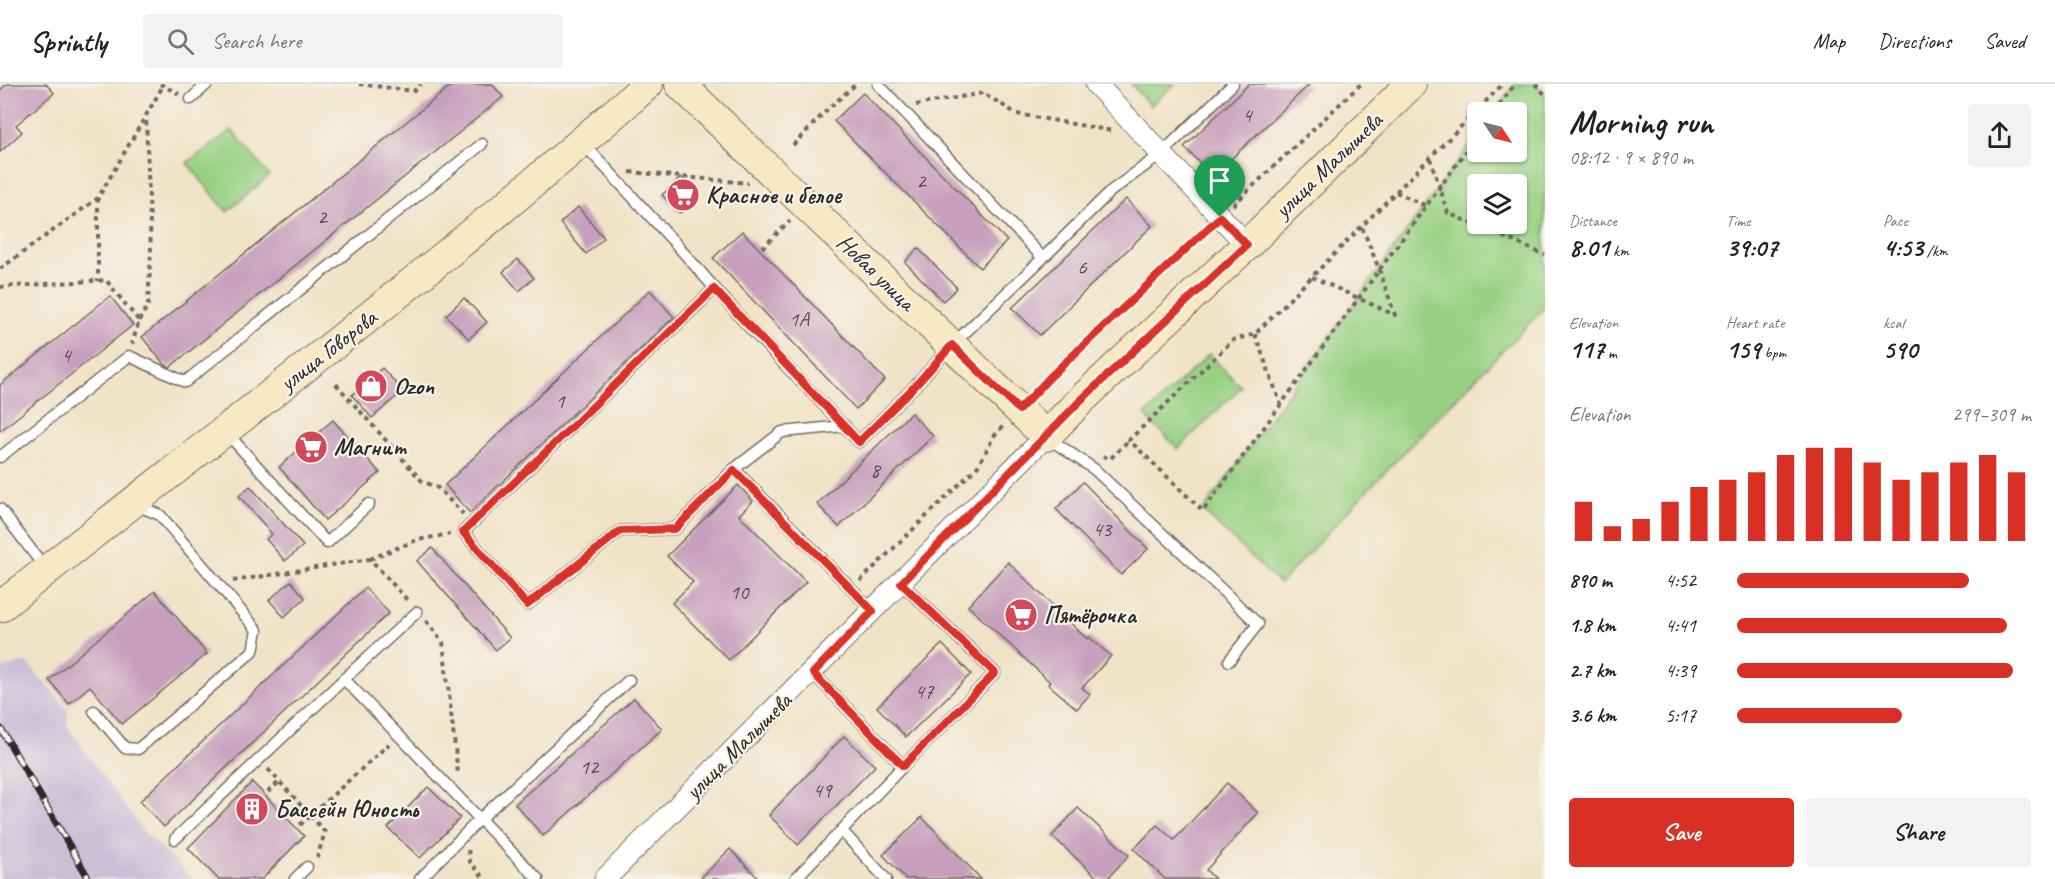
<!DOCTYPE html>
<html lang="en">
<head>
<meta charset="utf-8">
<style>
	:root { --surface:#fff; --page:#f2f2f2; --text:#222; --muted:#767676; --line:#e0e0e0; --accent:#d93025 }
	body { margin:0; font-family:Caveat,sans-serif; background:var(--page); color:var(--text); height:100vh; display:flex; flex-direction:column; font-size:22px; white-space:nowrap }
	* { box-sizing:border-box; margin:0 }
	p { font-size:20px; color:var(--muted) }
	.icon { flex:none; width:33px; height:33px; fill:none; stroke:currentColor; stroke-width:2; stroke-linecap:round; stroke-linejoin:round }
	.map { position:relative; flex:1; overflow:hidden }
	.side { display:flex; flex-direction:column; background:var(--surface); width:510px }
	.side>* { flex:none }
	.needle { width:39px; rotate:125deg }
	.fabs { position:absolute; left:1467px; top:18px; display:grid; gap:12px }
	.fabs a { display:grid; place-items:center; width:60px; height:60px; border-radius:6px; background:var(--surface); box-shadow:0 2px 4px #0004; font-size:30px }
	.pin { position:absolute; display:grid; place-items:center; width:51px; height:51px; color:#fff; margin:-62px -26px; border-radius:50% 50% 50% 0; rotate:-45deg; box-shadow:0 0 6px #0007 }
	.pin .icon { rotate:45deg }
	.round { display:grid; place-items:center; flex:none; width:63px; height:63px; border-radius:6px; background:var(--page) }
	.summary { display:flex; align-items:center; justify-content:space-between; height:102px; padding:0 24px }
	h1 { font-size:33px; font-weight:600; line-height:45px }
	.figures { display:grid; grid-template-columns:repeat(3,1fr); gap:9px; height:102px; padding:6px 24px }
	.figures div { display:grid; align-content:center }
	.figures b { font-size:26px; font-weight:600 }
	.figures small { font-size:16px; font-weight:400 }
	.figures p { font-size:16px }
	.chart { height:168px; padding:12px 24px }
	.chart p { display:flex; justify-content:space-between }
	.chart svg { width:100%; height:108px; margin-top:6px; stroke:var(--accent); stroke-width:6 }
	.button { display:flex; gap:12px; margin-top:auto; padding:12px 24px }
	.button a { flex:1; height:69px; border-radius:6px; background:var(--accent); color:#fff; font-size:24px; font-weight:600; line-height:69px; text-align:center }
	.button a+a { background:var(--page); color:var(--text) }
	ul { padding:0 24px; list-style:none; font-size:20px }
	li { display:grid; grid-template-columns:96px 72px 1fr; align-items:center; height:45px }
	li i { height:15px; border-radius:8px; background:var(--accent) }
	header { display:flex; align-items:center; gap:36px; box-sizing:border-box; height:84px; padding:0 30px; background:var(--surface); border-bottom:2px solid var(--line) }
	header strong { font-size:28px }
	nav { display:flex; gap:33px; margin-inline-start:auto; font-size:21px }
	.search { width:420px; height:54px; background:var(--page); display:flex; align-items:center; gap:15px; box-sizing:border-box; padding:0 21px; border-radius:6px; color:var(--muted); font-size:22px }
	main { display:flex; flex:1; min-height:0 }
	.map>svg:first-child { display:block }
	.industrial { fill:#c9bfd7 }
	.green { fill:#99d183; stroke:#627e57; stroke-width:1.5; fill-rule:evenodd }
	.building { fill:#c79fbc }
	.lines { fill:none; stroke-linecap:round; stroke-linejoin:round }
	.lane-casing { stroke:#706b62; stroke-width:13 }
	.street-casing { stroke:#706b62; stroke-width:23 }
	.secondary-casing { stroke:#706b62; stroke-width:32 }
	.path { stroke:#706b62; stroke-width:4; stroke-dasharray:4.5 4.5; stroke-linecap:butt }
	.lane { stroke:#fff; stroke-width:10 }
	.street { stroke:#fff; stroke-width:21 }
	.secondary { stroke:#f8e8c3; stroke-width:30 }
	.rail-casing { stroke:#2b2b2b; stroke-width:7 }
	.rail { stroke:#f7f3e8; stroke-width:4.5; stroke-dasharray:14; stroke-linecap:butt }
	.route-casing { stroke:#fff; stroke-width:12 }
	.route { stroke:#d93025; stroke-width:8 }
	.labels { text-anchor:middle; stroke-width:4.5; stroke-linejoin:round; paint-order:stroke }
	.number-label { font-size:21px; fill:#52484f }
	.street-label { font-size:24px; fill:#2b2b2b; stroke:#f7f3e8 }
	.poi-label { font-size:24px; font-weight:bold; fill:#2b2b2b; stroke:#f7f3e8; text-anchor:start }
</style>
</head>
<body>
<header>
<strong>Sprintly</strong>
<div class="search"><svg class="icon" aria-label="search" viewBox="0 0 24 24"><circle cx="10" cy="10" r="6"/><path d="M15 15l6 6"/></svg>Search here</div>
<nav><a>Map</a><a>Directions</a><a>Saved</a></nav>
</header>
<main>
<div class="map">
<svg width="1545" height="795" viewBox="0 0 1545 795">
	<rect width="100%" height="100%" fill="#f7f3e8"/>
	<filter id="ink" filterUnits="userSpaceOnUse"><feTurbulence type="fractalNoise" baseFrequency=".0167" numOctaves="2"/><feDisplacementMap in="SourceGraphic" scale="12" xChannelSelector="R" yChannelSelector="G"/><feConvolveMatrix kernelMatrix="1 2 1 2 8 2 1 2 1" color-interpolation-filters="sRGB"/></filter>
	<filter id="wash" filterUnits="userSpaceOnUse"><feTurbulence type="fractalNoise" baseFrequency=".008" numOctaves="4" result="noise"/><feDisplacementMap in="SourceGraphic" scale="24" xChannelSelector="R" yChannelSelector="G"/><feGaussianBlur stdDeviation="1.35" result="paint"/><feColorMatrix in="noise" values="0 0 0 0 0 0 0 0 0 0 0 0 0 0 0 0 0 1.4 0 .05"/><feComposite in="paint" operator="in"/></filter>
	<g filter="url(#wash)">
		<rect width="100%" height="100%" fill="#f0e3c7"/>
		<polygon class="industrial" points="27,578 68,626 67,642 142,746 193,795 0,795 0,584"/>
		<g class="green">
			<polygon points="1131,0 1175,0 1150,22"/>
			<path d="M1515 0H1535L1545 10V223L1377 396 1280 500 1203 427 1477 51 1478 68H1516V28H1494ZM1516 100V140H1478V100Z"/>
			<polygon points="232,46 269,92 227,128 187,79"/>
			<polygon points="1209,270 1241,303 1178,365 1145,331"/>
		</g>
		<g id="blocks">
			<g class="building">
				<polygon points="7,0 46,0 54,9 16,41 22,48 0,68 0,6"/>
				<polygon points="453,0 492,0 503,13 170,283 164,280 142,253"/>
				<polygon points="1249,0 1310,0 1213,92 1184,63"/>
				<polygon points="863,9 1007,157 980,184 834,37"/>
				<polygon points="681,93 699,111 680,129 662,111"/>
				<polygon points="1126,115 1152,142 1040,251 1012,224"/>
				<polygon points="578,123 604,154 586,170 560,139"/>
				<polygon points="742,147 885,296 856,325 713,174"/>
				<polygon points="918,164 957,204 943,217 905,178"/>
				<polygon points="518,175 534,194 519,207 503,188"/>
				<polygon points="650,206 674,233 470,429 445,401"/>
				<polygon points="110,212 133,241 0,347 0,301"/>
				<polygon points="464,214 487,238 469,255 446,231"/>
				<polygon points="382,284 403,307 372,334 352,311"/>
				<polygon points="911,329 933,352 839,443 817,420"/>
				<polygon points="333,336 380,389 325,436 279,383"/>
				<polygon points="1083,398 1148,465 1121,491 1056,425"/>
				<polygon points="738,401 753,417 739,431 806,498 729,576 672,519 693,498 667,472"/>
				<polygon points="250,402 303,462 285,477 266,455 272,450 239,412"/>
				<polygon points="432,464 510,554 496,566 417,477"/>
				<polygon points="1008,478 1087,555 1089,553 1111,572 1082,604 1090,610 1077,625 1048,600 1050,598 968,522"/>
				<polygon points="291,497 305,514 284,533 269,516"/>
				<polygon points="365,504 389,529 164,743 140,717"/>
				<polygon points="155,507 207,570 122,640 90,602 69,620 49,596"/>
				<polygon points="942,560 971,590 906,653 877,623"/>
				<polygon points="634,614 662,645 543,752 515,720"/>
				<polygon points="844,652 875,682 798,761 769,731"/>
				<polygon points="252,698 304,752 262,795 218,795 188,764"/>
				<polygon points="1227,699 1258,729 1206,786 1215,795 1165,795 1134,765 1157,741 1174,756"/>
				<polygon points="428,703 460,734 420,774 388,744"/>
				<polygon points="1078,724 1129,771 1107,795 1099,795 1052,752"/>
				<polygon points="922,733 981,795 906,795 883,771"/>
				<polygon points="730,765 759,795 700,795"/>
			</g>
		</g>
	</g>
	<g filter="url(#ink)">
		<use href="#blocks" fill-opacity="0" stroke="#706b62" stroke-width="1.5"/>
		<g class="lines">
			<g class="lane-casing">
				<g id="lane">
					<polyline points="191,15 207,0"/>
					<polyline points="582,58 675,159 748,242 859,358 915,302 952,261 1043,174 878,0"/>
					<polyline points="1046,171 1111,107 1161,70 1233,0"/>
					<polyline points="714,205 463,448 527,521 620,447 675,445 734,385"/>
					<polyline points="845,342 782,348 734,385 873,527"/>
					<polyline points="225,347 327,459 369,420"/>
					<polyline points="1048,354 1094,385 1258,540 1229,577"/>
					<polyline points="0,373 129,272 185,298 482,60"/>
					<polyline points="0,425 45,484"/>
					<polyline points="901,499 995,589 903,682"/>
					<polyline points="417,528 344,595 538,795"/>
					<polyline points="94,627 125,664 138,665 253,567 257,546 160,431 136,421"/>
					<polyline points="842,747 886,795"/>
					<polyline points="175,755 344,595"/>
					<polyline points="295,795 307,783"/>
					<polyline points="420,795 480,735 629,596"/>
					<polyline points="795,795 903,682 813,589"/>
				</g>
			</g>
			<g class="street-casing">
				<g id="street">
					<polyline points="1096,0 1247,161"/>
					<polyline points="605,795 1046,352"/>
				</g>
			</g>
			<g class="secondary-casing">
				<g id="secondary">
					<polyline points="680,0 1046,352 1080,317 1247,161 1411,0"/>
					<path d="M0 523C217 351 440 184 648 0"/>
				</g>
			</g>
			<g class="path">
				<polyline points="160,0 179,10"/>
				<polyline points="359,0 414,7 421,0"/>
				<polyline points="1535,0 1545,10"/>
				<polyline points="916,21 983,9 1017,30 1113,47"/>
				<polyline points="1494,28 1515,0"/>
				<polyline points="1478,51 1203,427 1129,356 1233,256 1255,250 1503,0"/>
				<polyline points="793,61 828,25 856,0"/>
				<polyline points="1430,74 1448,129 1545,171"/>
				<polyline points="630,88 748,99"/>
				<polyline points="1396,108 1426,122"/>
				<polyline points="98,114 98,197"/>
				<polyline points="1233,121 1361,0"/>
				<polyline points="762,164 790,137"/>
				<polyline points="0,185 98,114 163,2"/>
				<polyline points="1312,193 1395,231 1379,185 1362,143"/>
				<polyline points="0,203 106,196 139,237 132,260"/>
				<polyline points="139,237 148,221 151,167 146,33"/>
				<polyline points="1255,250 1281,321"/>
				<polyline points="336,300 422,397 438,404 463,430"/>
				<polyline points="1035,309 1208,145"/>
				<polyline points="1103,372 1110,375 1129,356"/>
				<polyline points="370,475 417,456 450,450"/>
				<polyline points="233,497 370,475 409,518"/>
				<polyline points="860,497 978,382 994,352 1003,342"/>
				<polyline points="426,537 443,558 458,690"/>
				<polyline points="268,685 325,748 317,774"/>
				<polyline points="268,708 279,698"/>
				<polyline points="300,741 389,660"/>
				<polyline points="468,766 470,778 485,795"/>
			</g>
			<use href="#lane" class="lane"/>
			<use href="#street" class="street"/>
			<use href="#secondary" class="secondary"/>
			<g class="rail-casing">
				<polyline id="rail" points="1,645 89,795"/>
			</g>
			<use href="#rail" class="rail"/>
		</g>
	</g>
	<g class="lines" filter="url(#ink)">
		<g class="route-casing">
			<polygon id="route" points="1220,133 1247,161 1080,317 901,499 995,589 903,682 813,589 873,527 734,386 675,445 620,447 527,521 463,448 714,205 859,358 915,302 952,261 1019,326 1051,292"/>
		</g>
		<use href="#route" class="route"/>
	</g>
	<defs>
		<g id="supermarket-disc" transform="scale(1.725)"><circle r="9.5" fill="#d1495b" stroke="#f7f3e8"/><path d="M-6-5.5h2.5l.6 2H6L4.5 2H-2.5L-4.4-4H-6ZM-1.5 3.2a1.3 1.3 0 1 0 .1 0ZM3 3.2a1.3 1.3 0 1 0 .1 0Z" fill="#fff"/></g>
		<g id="shop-disc" transform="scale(1.725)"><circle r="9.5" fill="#d1495b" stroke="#f7f3e8"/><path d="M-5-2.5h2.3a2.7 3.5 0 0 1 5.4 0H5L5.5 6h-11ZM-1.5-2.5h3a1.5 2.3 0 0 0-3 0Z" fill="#fff"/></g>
		<g id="building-disc" transform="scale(1.725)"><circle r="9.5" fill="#d1495b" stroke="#f7f3e8"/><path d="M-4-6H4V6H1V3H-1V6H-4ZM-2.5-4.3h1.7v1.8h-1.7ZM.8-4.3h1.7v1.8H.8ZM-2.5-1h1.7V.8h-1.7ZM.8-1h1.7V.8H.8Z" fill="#fff"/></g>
	</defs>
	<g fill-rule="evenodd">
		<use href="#supermarket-disc" x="683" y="111"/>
		<use href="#shop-disc" x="371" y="302"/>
		<use href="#supermarket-disc" x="311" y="363"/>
		<use href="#supermarket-disc" x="1021" y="531"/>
		<use href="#building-disc" x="252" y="725"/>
	</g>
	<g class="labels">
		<g class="number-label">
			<text x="1247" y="38">4</text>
			<text x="921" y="104">2</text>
			<text x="322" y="140">2</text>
			<text x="1082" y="190">6</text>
			<text x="799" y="242">1А</text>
			<text x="66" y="278">4</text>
			<text x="560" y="324">1</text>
			<text x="875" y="393">8</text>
			<text x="1102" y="452">43</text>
			<text x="739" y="515">10</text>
			<text x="924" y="614">47</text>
			<text x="589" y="690">12</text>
			<text x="822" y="713">49</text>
		</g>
		<g class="street-label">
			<text transform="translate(1328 81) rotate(-44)" y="8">улица Малышева</text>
			<text transform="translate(876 188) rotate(44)" y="8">Новая улица</text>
			<text transform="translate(328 266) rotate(-38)" y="8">улица Говорова</text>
			<text transform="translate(738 662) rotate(-45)" y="8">улица Малышева</text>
		</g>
		<g class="poi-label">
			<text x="706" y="119">Красное и белое</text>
			<text x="394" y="310">Ozon</text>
			<text x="334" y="371">Магнит</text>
			<text x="1044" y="539">Пятёрочка</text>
			<text x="275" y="733">Бассейн Юность</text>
		</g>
	</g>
</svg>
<div class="fabs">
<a><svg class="needle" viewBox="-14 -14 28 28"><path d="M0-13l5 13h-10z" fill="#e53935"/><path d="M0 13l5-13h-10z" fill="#767676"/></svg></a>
<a><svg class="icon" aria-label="layers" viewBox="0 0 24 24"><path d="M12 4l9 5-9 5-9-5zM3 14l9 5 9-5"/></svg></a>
</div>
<div class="pin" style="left:1220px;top:133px;background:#1e9e55"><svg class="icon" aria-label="arrive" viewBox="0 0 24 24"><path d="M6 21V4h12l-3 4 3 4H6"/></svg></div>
</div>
<section class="side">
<div class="summary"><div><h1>Morning run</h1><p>08:12 · 9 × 890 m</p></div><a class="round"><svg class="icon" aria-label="share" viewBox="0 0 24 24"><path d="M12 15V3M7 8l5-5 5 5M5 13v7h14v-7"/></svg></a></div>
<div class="figures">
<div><p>Distance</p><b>8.01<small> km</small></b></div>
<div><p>Time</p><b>39:07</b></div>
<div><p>Pace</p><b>4:53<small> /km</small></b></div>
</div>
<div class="figures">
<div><p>Elevation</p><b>117<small> m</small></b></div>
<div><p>Heart rate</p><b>159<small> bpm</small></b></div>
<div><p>kcal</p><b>590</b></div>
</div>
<div class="chart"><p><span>Elevation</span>299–309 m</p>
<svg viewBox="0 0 160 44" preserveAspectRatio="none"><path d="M5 44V28M15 44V38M25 44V35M35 44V28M45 44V22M55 44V19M65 44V16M75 44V9M85 44V6M95 44V6M105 44V12M115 44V19M125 44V16M135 44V12M145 44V9M155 44V16"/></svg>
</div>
<ul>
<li><b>890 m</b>4:52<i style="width:79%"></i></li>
<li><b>1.8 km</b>4:41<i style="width:92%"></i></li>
<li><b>2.7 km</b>4:39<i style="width:94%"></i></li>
<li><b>3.6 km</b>5:17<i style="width:56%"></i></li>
</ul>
<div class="button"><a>Save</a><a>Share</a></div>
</section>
</main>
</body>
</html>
